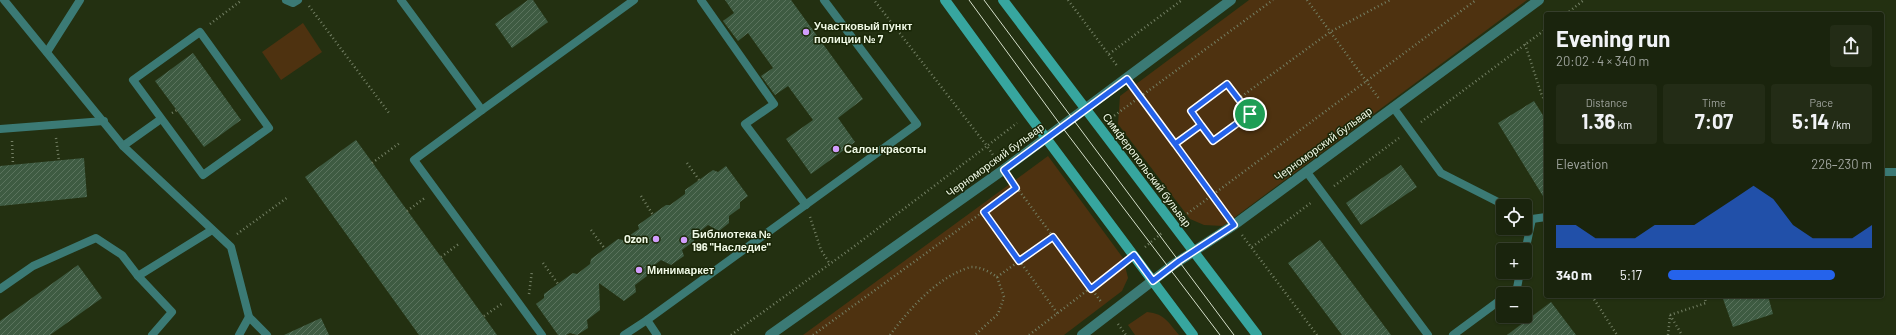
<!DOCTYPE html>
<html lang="en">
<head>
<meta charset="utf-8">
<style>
	:root { --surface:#1a240d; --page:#232c16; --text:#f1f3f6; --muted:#9fa49d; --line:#38412e; --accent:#2563eb }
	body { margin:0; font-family:Barlow,sans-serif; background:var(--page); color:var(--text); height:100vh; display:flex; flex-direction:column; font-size:15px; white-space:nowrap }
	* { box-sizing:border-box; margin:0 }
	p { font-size:13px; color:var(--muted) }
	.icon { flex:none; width:22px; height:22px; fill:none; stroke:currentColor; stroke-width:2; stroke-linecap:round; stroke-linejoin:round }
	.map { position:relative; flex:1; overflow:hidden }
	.panel { position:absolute; left:1544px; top:12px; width:340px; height:286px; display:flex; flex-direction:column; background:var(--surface); border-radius:4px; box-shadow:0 1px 3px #0004,0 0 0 1px var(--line) }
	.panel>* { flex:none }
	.tools { position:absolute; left:1496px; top:199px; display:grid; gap:8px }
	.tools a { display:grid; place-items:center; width:36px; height:36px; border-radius:4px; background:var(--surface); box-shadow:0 1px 3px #0004,0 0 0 1px var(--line); font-size:20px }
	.pin { position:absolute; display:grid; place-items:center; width:34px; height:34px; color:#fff; margin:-17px; border:2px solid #fff; border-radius:50%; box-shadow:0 1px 4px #0007 }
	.round { display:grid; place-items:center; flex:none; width:42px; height:42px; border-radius:4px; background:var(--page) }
	.summary { display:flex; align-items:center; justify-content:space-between; height:68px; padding:0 12px }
	h1 { font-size:22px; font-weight:700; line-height:30px }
	.metrics { display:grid; grid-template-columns:repeat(3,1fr); gap:6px; height:68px; padding:4px 12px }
	.metrics div { display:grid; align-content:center; border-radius:4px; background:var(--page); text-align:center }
	.metrics b { font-size:20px; font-weight:700 }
	.metrics small { font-size:11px; font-weight:400 }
	.metrics p { font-size:11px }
	.chart { height:112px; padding:8px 12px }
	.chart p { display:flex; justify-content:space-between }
	.chart svg { width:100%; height:72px; margin-top:4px; fill:var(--accent); opacity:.7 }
	ul { padding:0 12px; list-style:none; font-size:13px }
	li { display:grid; grid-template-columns:64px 48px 1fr; align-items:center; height:30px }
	li i { height:10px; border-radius:5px; background:var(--accent) }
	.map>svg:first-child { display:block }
	.green { fill:#4e3210 }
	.building { fill:url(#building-hatch) }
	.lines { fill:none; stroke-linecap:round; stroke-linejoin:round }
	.path { stroke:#748065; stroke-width:2.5; stroke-dasharray:1 3; stroke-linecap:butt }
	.service { stroke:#3b7a75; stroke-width:8 }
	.tertiary { stroke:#3b7a75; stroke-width:10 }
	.secondary { stroke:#37a69f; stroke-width:10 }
	.tram { stroke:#d6e0cb; stroke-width:1 }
	.route-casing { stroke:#fff; stroke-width:8 }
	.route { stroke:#2563eb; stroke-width:5 }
	.poi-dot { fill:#d29dfd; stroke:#192607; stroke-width:1.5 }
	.labels { text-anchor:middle; stroke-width:3; stroke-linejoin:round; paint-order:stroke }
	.poi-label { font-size:11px; font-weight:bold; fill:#eff8e5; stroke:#192607; text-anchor:start }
	.street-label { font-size:11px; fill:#eff8e5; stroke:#192607 }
</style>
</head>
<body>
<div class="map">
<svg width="1896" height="335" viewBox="0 0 1896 335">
	<defs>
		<pattern id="building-hatch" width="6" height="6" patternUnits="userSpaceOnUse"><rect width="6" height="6" fill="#3e5b42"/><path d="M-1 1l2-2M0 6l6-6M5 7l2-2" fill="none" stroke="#5a735d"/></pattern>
	</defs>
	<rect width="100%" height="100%" fill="#233011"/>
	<g class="green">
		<polygon points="1249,0 1527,0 1223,226 1204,225 1190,219 1118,124 1120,96"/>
		<polygon points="303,23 322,52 281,80 262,52"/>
		<polygon points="1048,156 1123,258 1128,278 1122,291 1064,335 803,335"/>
		<path d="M1147 312C1165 314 1168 322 1179 335H1135L1128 325Z"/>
	</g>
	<g class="building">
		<polygon points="528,0 533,0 548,22 512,48 495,24"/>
		<polygon points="725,0 791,0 863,99 838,118 855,142 811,174 786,139 813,120 788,86 775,95 761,76 773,68 748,33 738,41 723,21 734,13"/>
		<polygon points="193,53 241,120 204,147 155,81"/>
		<polygon points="1534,101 1546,120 1546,201 1498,123"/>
		<polygon points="356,140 441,257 497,335 419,335 305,177"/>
		<polygon points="84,158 87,197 0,206 0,166"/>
		<polygon points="1401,165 1417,187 1361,225 1346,203"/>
		<polygon points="726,166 748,196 740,202 740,208 729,216 729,223 719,231 708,225 694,236 694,241 682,250 684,256 671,265 661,260 647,271 647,276 635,285 636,292 624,301 599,283 600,310 587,320 588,328 577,335 570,333 566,335 558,335 536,304 544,298 544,294 573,273 577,274 590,264 591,259 618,239 623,240 639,229 638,225 666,205 670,205 685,194 685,190 713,170 718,172"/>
		<polygon points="1320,240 1391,335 1342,335 1288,263"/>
		<polygon points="78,265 102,298 50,335 0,335 0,321"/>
		<polygon points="1722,296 1768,296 1773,314 1733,327"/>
		<polygon points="1551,302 1576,335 1507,335"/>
		<polygon points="321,318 329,335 284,335"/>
	</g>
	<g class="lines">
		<g class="path">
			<polyline points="1068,0 1118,67"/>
			<polyline points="1307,0 1380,100"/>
			<polyline points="309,6 389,113"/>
			<polyline points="1566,14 1584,0"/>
			<polyline points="210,24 242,0"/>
			<polyline points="1525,44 1542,96 1546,102"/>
			<polyline points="1109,54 1182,0"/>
			<polygon points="1227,84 1250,114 1213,141 1191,111"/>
			<polyline points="1134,89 1225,214"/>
			<polyline points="1238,99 1330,32 1390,0"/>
			<polyline points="172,113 177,110"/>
			<polyline points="1111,118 1273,0"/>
			<polyline points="1421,122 1546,29"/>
			<polyline points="56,138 59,161"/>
			<polyline points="12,141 13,165"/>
			<polyline points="1175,144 1201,125"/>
			<polyline points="995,158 987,146 1017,123"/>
			<polyline points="372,163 401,142"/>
			<polyline points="687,163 699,180"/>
			<polyline points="1012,181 1102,303"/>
			<polyline points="1334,186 1399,138"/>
			<polyline points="641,196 653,215"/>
			<polyline points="407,211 426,197"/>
			<polyline points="984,212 1058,314"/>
			<polyline points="1184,216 1476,0"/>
			<polyline points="810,217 821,250 830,264"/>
			<polyline points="591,230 605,249"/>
			<polyline points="237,234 288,197"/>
			<polyline points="1242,235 1317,335"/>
			<polyline points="1145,247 1163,232"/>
			<polyline points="1252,247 1312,202"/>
			<polyline points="441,257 460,243"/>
			<polyline points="543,263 558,284"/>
			<polyline points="997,277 1053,237"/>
			<polyline points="529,294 532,271"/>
			<polyline points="1592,296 1617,335"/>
			<polyline points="1670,315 1706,303 1704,296"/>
			<polyline points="1670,315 1682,335"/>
			<polyline points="484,316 503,303"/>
			<polyline points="1118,324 1126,335"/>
			<polyline points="731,335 852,248 987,146 874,0"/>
			<polyline points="813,335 1016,188"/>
			<path d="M890 335C909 310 931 284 960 271 963 270 968 267 972 267 981 267 990 272 997 277L1004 297 998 314 975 335"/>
			<polyline points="1029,335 1123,263"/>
			<polyline points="1668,335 1670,316"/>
		</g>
		<g class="service">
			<polyline points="4,0 123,146 231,247 249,317 267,335"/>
			<polyline points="286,0 293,3 298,0"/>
			<polyline points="401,0 482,110 634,0"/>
			<polyline points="701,0 774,104 745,124 806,205"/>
			<polygon points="200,32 269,128 203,175 133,80"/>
			<polyline points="47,52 80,0"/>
			<polyline points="1393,107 1441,173 1506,206"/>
			<polyline points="482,110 414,160 542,335"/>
			<polyline points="0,129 104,121"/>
			<polyline points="123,146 161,119"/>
			<polyline points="1306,171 1428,335"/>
			<polyline points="1882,172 1896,172"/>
			<polyline points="1525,216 1532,219 1546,217"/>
			<polyline points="1525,252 1532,219"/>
			<polyline points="0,289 33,266 96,238 122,255 138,276"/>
			<polyline points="1508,294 1517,288 1520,272"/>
			<polyline points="152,335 172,312 138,276 212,230"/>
			<polyline points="239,335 249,317"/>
			<polyline points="624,335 647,320"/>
			<polyline points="657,335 647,320 917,124 824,0"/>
			<polyline points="1453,335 1503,298"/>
		</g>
		<g class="tertiary">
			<polyline points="770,335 1003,170 1231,0"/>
			<polyline points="1082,335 1173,265 1234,225 1539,0"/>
		</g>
		<g class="secondary">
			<polyline points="945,0 1028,114 1193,335"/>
			<polyline points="1003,0 1257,335"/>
		</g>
		<g class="tram">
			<polyline points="969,0 1062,127 1220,335"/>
			<polyline points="984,0 1234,335"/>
		</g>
	</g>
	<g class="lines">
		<g class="route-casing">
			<polyline id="route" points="1250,114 1213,141 1201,125 1175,144 1127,79 1004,170 1016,188 984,212 1019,261 1053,237 1091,289 1134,255 1153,281 1179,261 1234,225 1175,144 1201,125 1191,111 1227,84 1250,114"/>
		</g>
		<use href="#route" class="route"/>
	</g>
	<g class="poi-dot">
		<circle cx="806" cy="32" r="4"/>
		<circle cx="836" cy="149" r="4"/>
		<circle cx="656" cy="239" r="4"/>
		<circle cx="684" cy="240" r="4"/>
		<circle cx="639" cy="270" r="4"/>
	</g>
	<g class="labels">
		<g class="poi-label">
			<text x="814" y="30">Участковый пункт<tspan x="814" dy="13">полиции № 7</tspan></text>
			<text x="844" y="153">Салон красоты</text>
			<text x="692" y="238">Библиотека №<tspan x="692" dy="13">196 "Наследие"</tspan></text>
			<text x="648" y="243" text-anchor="end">Ozon</text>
			<text x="647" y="274">Минимаркет</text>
		</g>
		<g class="street-label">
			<text transform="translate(1323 144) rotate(-36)" y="4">Черноморский бульвар</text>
			<text transform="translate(995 160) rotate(-36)" y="4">Черноморский бульвар</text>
			<text transform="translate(1147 170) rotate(53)" y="4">Симферопольский бульвар</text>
		</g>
	</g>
</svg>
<div class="tools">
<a><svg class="icon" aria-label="locate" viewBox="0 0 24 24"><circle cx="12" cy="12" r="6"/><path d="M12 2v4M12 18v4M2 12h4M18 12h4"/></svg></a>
<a>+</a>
<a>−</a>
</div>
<div class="pin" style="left:1250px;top:114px;background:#1e9e55"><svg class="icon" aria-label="arrive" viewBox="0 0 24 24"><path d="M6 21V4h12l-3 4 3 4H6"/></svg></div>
<section class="panel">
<div class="summary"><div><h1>Evening run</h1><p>20:02 · 4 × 340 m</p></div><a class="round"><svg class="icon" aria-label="share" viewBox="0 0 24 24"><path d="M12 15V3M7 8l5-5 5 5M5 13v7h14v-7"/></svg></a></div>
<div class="metrics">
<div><p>Distance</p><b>1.36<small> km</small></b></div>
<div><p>Time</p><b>7:07</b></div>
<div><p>Pace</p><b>5:14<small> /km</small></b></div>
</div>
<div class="chart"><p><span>Elevation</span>226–230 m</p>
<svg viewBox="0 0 160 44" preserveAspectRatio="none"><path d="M0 44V30L10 30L20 38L30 38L40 38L50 30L60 30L70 30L80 22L90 14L100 6L110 14L120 30L130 38L140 38L150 38L160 30V44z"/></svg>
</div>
<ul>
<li><b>340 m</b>5:17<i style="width:82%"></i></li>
</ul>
</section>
</div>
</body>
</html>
